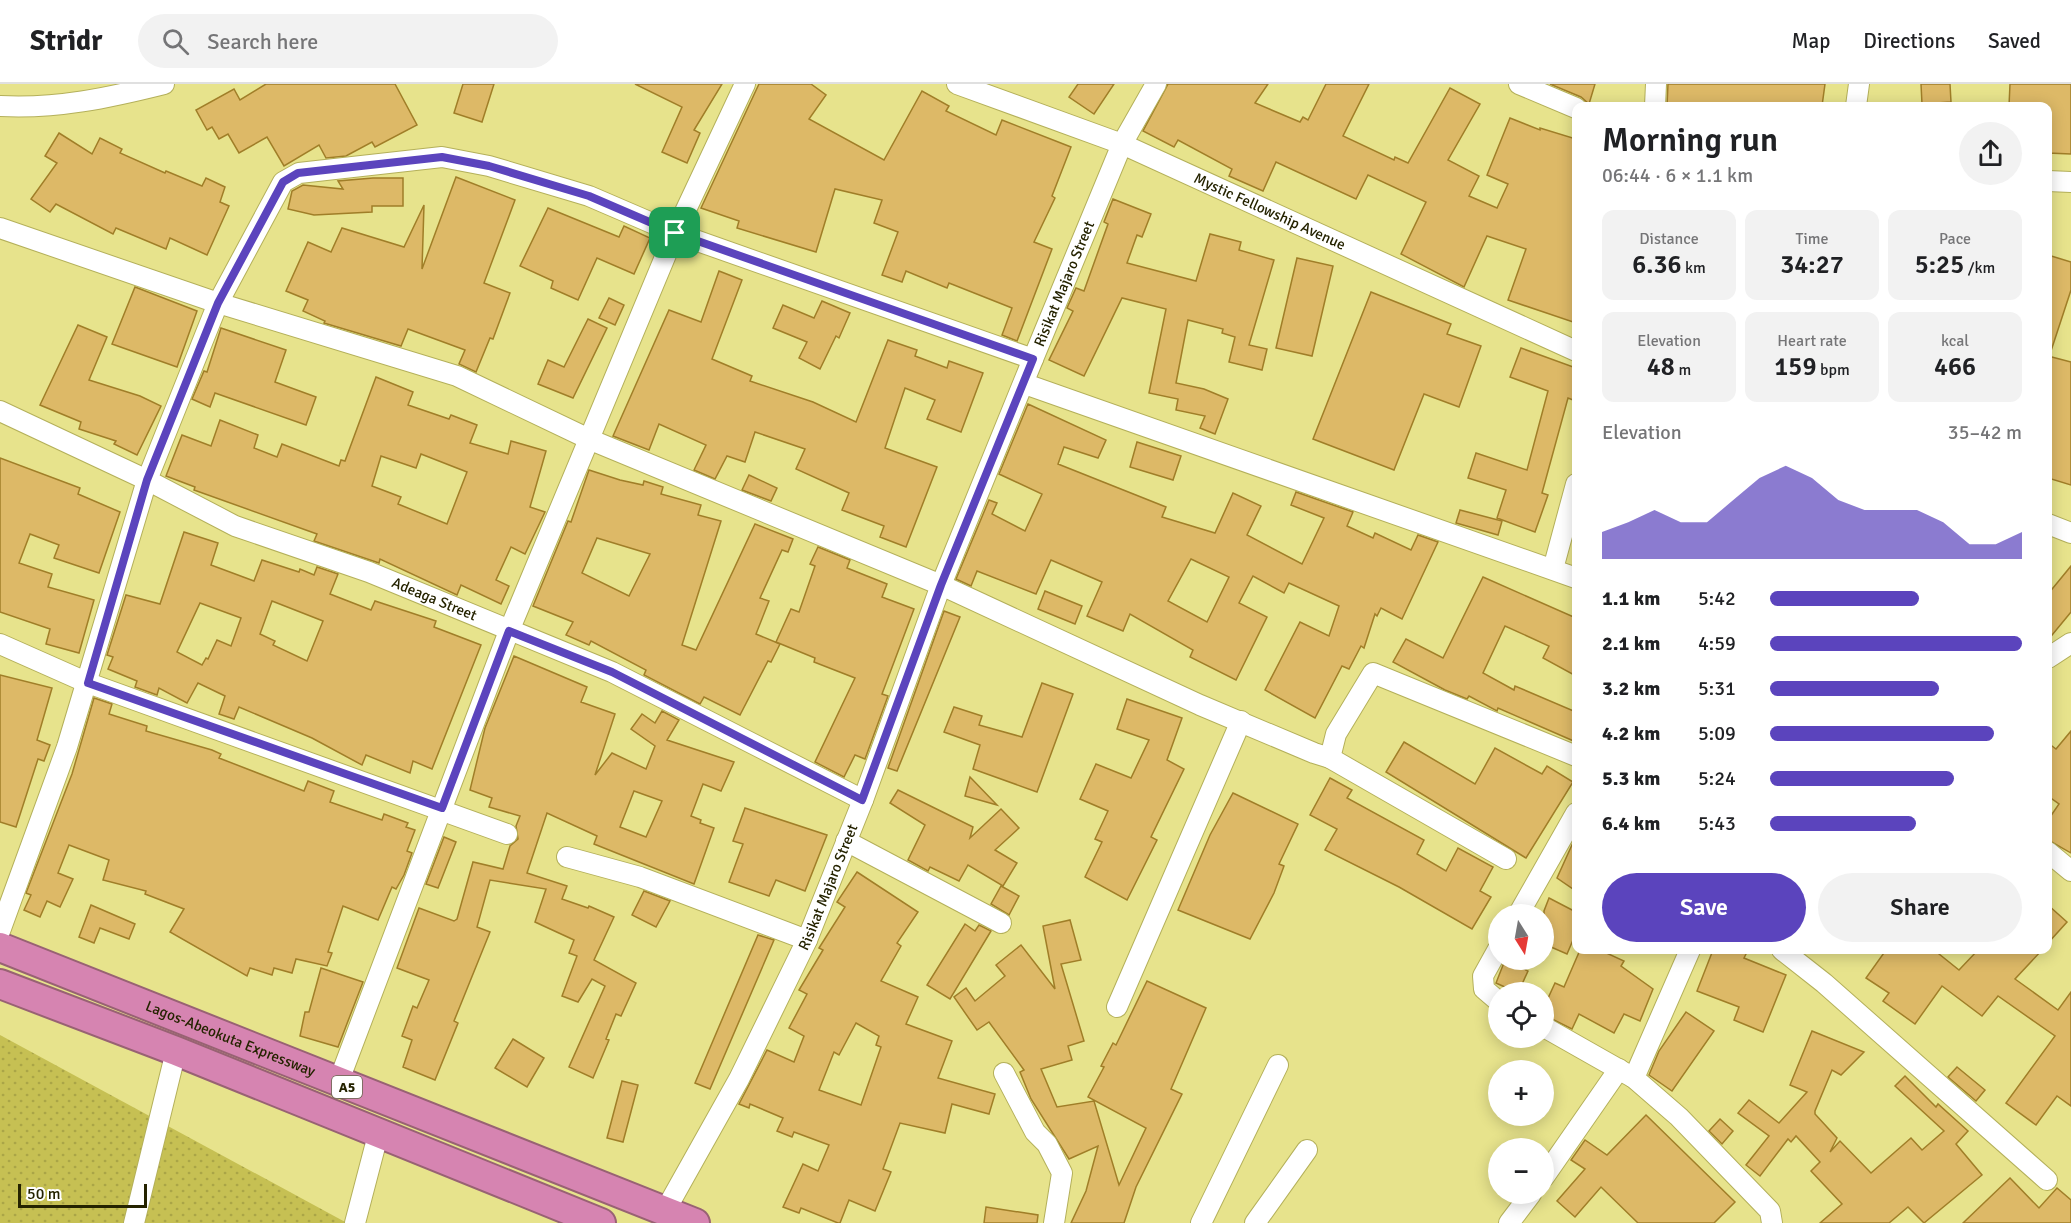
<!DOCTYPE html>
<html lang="en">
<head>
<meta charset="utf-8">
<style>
	:root { --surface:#fff; --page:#f2f2f2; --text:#202124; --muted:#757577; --line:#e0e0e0; --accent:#5b44bd }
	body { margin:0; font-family:Signika,sans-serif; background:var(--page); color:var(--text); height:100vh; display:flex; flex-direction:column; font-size:22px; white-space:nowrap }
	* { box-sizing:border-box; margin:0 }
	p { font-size:20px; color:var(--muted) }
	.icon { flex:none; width:33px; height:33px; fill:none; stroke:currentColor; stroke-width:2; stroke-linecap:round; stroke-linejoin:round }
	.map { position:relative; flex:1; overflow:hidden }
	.drawer { position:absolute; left:1572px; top:18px; width:480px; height:852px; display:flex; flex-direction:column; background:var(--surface); border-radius:12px; box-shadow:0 3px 15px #0003 }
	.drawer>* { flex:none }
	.needle { width:39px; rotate:169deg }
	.buttons { position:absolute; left:1488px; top:820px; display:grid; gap:12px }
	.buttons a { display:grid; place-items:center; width:66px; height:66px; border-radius:50%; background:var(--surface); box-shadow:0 3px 15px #0003; font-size:30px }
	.scale { position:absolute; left:18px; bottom:15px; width:129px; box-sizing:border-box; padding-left:6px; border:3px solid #252300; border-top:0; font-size:16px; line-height:21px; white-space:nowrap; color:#252300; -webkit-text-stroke:4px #fff; paint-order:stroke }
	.pin { position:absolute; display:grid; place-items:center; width:51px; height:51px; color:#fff; margin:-26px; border-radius:12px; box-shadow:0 3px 9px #0006 }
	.round { display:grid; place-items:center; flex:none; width:63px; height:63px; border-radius:32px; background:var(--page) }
	.head { display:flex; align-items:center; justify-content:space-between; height:102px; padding:0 30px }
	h1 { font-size:33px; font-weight:600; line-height:45px }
	.metrics { display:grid; grid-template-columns:repeat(3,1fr); gap:9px; height:102px; padding:6px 30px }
	.metrics div { display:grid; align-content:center; border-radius:12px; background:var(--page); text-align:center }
	.metrics b { font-size:26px; font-weight:600 }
	.metrics small { font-size:16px; font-weight:400 }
	.metrics p { font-size:16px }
	.chart { height:168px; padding:12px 30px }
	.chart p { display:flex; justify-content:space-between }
	.chart svg { width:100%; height:108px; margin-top:6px; fill:var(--accent); opacity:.7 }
	.button { display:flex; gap:12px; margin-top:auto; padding:12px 30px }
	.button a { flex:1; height:69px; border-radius:36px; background:var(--accent); color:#fff; font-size:24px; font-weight:600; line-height:69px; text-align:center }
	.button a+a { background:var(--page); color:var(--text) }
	ul { padding:0 30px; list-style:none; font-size:20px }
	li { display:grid; grid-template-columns:96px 72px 1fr; align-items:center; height:45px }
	li i { height:15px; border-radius:8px; background:var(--accent) }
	header { display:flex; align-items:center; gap:36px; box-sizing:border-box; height:84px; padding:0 30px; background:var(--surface); border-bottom:2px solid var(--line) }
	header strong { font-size:28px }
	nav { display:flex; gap:33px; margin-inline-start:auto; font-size:21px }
	.search { width:420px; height:54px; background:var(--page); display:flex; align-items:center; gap:15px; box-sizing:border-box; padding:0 21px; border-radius:33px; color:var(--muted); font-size:22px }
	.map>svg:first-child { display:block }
	.green { fill:url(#green-dots) }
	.building { fill:#ddb967; stroke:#a07e28; stroke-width:1.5; fill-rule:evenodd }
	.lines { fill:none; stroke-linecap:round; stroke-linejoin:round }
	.minor-casing { stroke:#b4b05a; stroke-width:22 }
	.highway-casing { stroke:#986273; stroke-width:32 }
	.minor { stroke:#fff; stroke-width:20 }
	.highway { stroke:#d684b1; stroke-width:28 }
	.route-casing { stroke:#fff; stroke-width:12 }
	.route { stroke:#5b44bd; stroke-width:8 }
	.labels { text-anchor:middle; stroke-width:5; stroke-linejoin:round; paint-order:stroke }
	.shield { fill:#fff; stroke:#66654c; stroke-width:1.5 }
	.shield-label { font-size:14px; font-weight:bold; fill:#252300 }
	.street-label { font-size:15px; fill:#252300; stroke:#fff }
</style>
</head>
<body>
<header>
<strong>Stridr</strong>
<div class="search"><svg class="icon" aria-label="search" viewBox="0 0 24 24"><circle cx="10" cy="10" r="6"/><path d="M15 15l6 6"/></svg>Search here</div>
<nav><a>Map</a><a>Directions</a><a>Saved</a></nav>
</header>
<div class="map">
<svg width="2071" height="1139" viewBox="0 0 2071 1139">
	<defs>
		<pattern id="green-dots" width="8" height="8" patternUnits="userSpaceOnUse" patternTransform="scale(1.5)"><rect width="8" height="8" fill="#c6c053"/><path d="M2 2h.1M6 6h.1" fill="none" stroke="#aaa547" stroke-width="1.8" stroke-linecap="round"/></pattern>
	</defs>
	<rect width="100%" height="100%" fill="#e7e38c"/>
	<polygon class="green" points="0,951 347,1139 0,1139"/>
	<g class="building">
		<polygon points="266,0 395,0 417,41 375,63 372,58 346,72 326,74 319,61 284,82 267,53 239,69 228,50 219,55 212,43 207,46 196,26 234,5 240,16"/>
		<polygon points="463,0 494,0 482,38 454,29"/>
		<polygon points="635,0 722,0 694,46 700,49 687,79 662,68 682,23"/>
		<polygon points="759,0 811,0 826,11 809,35 884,76 922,7 949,22 946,27 996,51 1002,36 1071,63 1052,112 1055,114 1034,158 1052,165 1017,257 1002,251 1012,224 949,199 947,204 906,187 902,198 882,191 898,148 874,139 882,116 835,105 816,168 737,144 739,137 701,124"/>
		<polygon points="1078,0 1114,0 1094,30 1069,13"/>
		<polygon points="1168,0 1268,0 1255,19 1300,38 1303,33 1308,36 1326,0 1369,0 1343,52 1394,76 1395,73 1408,79 1450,4 1480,20 1448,76 1479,92 1469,112 1497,124 1508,100 1487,91 1510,34 1540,46 1540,44 1576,55 1576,239 1508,216 1526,165 1487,152 1464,203 1401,170 1426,118 1368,91 1356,115 1276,78 1263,107 1229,92 1232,85 1178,56 1174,63 1143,47"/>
		<polygon points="1550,0 1595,0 1589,20 1581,13"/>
		<polygon points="1668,0 1825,0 1822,22 1667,22"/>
		<polygon points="1921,0 1950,0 1951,18 1922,20"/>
		<polygon points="2010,0 2071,0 2071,70 2048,69 2048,22 2009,22"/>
		<polygon points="59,49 92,70 100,54 122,65 120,69 165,89 166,87 202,102 206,94 225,103 220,118 229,122 207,171 170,154 166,165 116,144 113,150 56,120 50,128 31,115 57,79 45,72"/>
		<polygon points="456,93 515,116 484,199 510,209 493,255 490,254 476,288 459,280 465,266 408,245 401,262 324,239 325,237 303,227 308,216 286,207 308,158 331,168 342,144 404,163 424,121 422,185"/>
		<polygon points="373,94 403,94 403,122 372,122 372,128 314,131 288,125 292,107 303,101 343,105 338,97"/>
		<polygon points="1113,115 1151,130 1142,153 1137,151 1127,179 1196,197 1210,150 1241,158 1239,166 1274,176 1249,261 1267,265 1262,286 1229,278 1235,253 1222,249 1223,245 1188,236 1176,299 1204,305 1228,315 1215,350 1200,344 1205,332 1176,326 1178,315 1149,309 1166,225 1122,214 1084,292 1049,276 1073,227 1067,224 1076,204 1084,207 1108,140 1104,138"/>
		<polygon points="548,124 619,153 624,142 650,154 634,190 597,174 578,216 551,204 553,197 520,182"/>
		<polygon points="2048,171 2071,178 2071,206 2050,270 2048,269"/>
		<polygon points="1297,174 1333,182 1312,272 1276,264"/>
		<polygon points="719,187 742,196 712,275 752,292 750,297 813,318 856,338 888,256 917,266 915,272 947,284 949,277 983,289 961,348 927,335 935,316 905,304 885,364 937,383 906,463 880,453 884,442 842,426 849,409 796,385 805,365 755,348 745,378 727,372 715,395 694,386 706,361 659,340 649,366 613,352 669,226 701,238"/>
		<polygon points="135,203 197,227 177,283 112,260"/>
		<polygon points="1371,208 1451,240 1447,250 1481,262 1459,323 1424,310 1394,386 1313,355"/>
		<polygon points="609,214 624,221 615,241 599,234"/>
		<polygon points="822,217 850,229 839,254 836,252 820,285 799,274 807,258 773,244 783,221 814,234"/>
		<polygon points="588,235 607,244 573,314 538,300 548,276 564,283"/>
		<polygon points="78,241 107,253 89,296 140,312 161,322 137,371 114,360 116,357 79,345 81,338 40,321"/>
		<polygon points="221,244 286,266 275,298 316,313 306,341 215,309 210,323 192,315 204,287 207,288"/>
		<polygon points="1521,264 1576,284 1576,305 1573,316 1568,314 1542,409 1548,411 1535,448 1497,434 1506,406 1468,394 1476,369 1527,386 1548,307 1510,293"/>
		<polygon points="2048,272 2071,278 2071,401 2048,394"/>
		<path d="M376 293 413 308 408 321 449 335 451 331 477 341 470 359 508 370 511 357 546 367 530 423 545 428 525 470 511 463 496 496 509 502 501 520 461 501 457 511 380 475 379 479 314 457 317 450 194 406 195 403 166 392 182 351 211 362 220 336 258 351 254 364 277 373 282 360 339 382 341 376 345 377ZM421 370 467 388 447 440 398 420 401 413 372 402 381 372 416 384Z"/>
		<path d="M1028 320 1106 356 1098 374 1064 363 1058 380 1166 423 1162 433 1215 449 1233 409 1261 422 1247 451 1302 480 1324 434 1291 421 1296 408 1353 428 1347 442 1373 454 1375 449 1411 466 1418 451 1438 458 1402 535 1381 524 1377 532 1375 530 1364 564 1361 562 1349 585 1342 582 1315 634 1265 606 1300 538 1329 552 1339 522 1289 499 1284 509 1253 492 1239 519 1267 533 1236 596 1190 573 1193 566 1130 530 1123 547 1087 532 1102 498 1051 476 1036 510 977 487 971 502 956 495 989 416 997 419 992 430 1025 447 1042 410 999 390ZM1191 475 1229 493 1207 538 1168 517Z"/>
		<polygon points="1137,358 1181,372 1173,396 1130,383"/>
		<polygon points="0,374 80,404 78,410 120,428 99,489 54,474 59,461 30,450 19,479 52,490 48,503 94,516 79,569 46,560 50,545 0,528"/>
		<path d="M589 386 620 396 643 401 644 397 663 403 661 410 701 421 698 431 721 437 682 561 696 566 755 440 793 455 788 468 782 466 760 514 769 517 756 550 780 560 771 578 768 577 740 631 704 613 700 620 644 591 646 586 591 557 589 561 566 551 573 538 533 522 568 437 571 438ZM597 454 650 470 629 512 582 489Z"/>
		<polygon points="749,391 777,404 771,417 742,406"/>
		<polygon points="1460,426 1502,437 1498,451 1456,439"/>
		<path d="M184 448 218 459 211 481 254 497 262 476 299 488 300 485 314 491 317 483 338 490 330 510 371 526 375 517 436 537 434 543 481 561 432 685 413 677 410 689 366 671 362 681 312 654 239 623 234 635 219 630 225 612 198 599 187 619 159 604 157 611 135 603 137 597 108 585 113 573 107 571 126 511 160 520ZM272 517 323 537 307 577 273 561 275 557 260 550ZM200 519 241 534 231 562 217 556 208 575 206 574 202 581 177 568Z"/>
		<polygon points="818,463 850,476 847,484 887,500 882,513 914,525 882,610 888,612 865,675 855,671 844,693 815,678 855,594 814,578 815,574 776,558 791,525 799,528 815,482 810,480"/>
		<polygon points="2071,482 2071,528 2048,556 2048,510"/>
		<polygon points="1483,493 1576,534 1576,592 1543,574 1549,562 1505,542 1483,589 1514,606 1515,602 1576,628 1576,658 1498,624 1497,627 1469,612 1467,615 1445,606 1393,578 1406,555 1443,574"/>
		<polygon points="1045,507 1082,522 1075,540 1038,525"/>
		<polygon points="944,527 960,533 897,687 888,684"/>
		<path d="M514 572 587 603 581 618 615 630 595 691 612 669 646 685 655 662 631 645 642 630 655 639 662 627 679 636 667 656 734 678 721 707 703 700 691 732 701 736 700 739 714 744 694 800 594 760 597 752 547 729 527 789 567 802 562 815 588 824 589 822 614 833 594 876 636 899 621 932 616 930 606 955 609 956 593 994 569 983 605 902 592 895 578 918 562 912 577 872 569 869 574 856 535 838 546 805 490 796 477 843 490 848 454 937 458 939 435 996 403 983 412 956 402 952 413 922 417 924 429 896 397 884 419 824 454 837 457 835 473 778 503 785 510 762 518 755 516 742 520 732 489 723 492 714 470 706 485 644ZM634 707 662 717 646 753 620 743Z"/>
		<polygon points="0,591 52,604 37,656 50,661 44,677 38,675 16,743 0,738"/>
		<polygon points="1042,599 1073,610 1037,708 973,685 980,661 944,648 954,623 982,632 979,641 1022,653"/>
		<polygon points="94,614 112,620 109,630 147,642 146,647 212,666 221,670 219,674 304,707 308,697 334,707 330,718 382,736 384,730 408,739 406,743 415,746 407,767 412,769 404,791 396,805 392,803 378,836 343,822 328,868 332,869 327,882 296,875 292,889 274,884 272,891 250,884 247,892 170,848 184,825 145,810 146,807 103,796 109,776 69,761 58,789 73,795 60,823 47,817 40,833 24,826 31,811 26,809 72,690"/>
		<polygon points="1127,615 1182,634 1167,676 1184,685 1151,753 1157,756 1127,816 1085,793 1102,758 1095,755 1108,727 1080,715 1096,680 1131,694 1149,656 1117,645"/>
		<polygon points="2071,647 2071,769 2048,756 2048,736 2059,720 2048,712 2048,659 2056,665"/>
		<polygon points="1404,658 1475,700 1495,664 1542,690 1547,682 1573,698 1526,774 1386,688"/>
		<polygon points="970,693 997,721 965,712"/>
		<polygon points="1330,694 1352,706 1347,714 1424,756 1417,770 1446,787 1458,764 1493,783 1480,807 1491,813 1472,845 1399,803 1325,766 1337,745 1310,731"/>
		<polygon points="898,706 973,743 970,754 1001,725 1019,744 995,766 1017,779 1003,802 968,781 959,797 930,783 928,787 908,776 925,741 890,719"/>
		<polygon points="1233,709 1298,740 1279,780 1284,782 1274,809 1250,855 1178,826 1210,751"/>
		<polygon points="745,724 827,751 805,807 776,796 769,812 729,798 743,760 733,757"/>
		<polygon points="1576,752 1576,807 1557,794"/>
		<polygon points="444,753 456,758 438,804 426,800"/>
		<path d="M857 788 918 828 897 859 901 862 881 897 918 913 906 940 952 957 938 994 995 1010 989 1030 952 1020 945 1049 900 1039 883 1085 891 1088 875 1127 849 1116 840 1139H838L801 1124 799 1129 783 1123 803 1080 818 1087 829 1061 794 1048 792 1053 777 1047 783 1034 750 1020 749 1024 739 1020 767 966 794 978 804 952 789 944 807 910 799 906 823 866 819 864 845 823 837 818ZM856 939 879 952 876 961 881 963 861 1021 819 1006 834 968 839 971Z"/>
		<polygon points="1001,802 1019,812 1009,831 991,820"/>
		<polygon points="644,807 670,817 656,843 632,831"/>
		<polygon points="1549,814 1576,828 1576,849 1567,870 1544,860 1544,827"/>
		<polygon points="91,821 135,840 129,855 100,844 94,859 79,853"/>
		<polygon points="2048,821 2067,838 2048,859"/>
		<polygon points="1070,836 1081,876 1061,880 1084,957 1068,962 1072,976 1041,985 1057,1023 1094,1017 1119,1101 1146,1044 1088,1013 1104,983 1101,982 1113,959 1116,961 1147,897 1206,924 1171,1005 1182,1010 1136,1103 1124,1139 1071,1139 1086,1107 1098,1062 1069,1075 1031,1015 1020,988 1024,986 989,938 977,946 954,913 966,904 975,917 1005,892 996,881 1021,861 1055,905 1043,842"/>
		<polygon points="965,840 975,847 979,841 991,847 950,915 927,901"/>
		<polygon points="758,851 774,856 710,1005 695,999"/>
		<polygon points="1580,866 1600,866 1624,877 1621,882 1653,905 1640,937 1624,930 1614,949 1579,930 1572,945 1544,931 1544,923 1555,899 1564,903"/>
		<polygon points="1713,866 1748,866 1744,874 1786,891 1763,948 1734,936 1739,923 1697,907"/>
		<polygon points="1886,866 1934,866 1959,886 1978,866 2042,866 2015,895 2058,926 2071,908 2071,1022 2057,1012 2036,1041 2006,1019 2055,952 1998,912 1982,932 1942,902 1915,940 1883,917 1889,909 1866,894"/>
		<polygon points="1505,876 1528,887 1518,909 1496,899"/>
		<polygon points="321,884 363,898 338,963 300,952 305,928 309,928"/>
		<polygon points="1686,928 1714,947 1672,1007 1649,991 1659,967"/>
		<polygon points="1812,947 1864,968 1841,991 1832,986 1815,1027 1815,1030 1837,1054 1830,1068 1840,1057 1871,1089 1911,1054 1922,1066 1944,1047 1895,1002 1905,992 1936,1023 1938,1020 1968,1047 1956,1060 1982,1091 1924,1139 1908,1123 1889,1139 1820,1139 1842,1120 1811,1087 1820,1078 1796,1052 1791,1058 1788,1055 1760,1092 1746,1081 1769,1052 1738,1029 1749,1016 1779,1039 1807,1008 1790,1001"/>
		<polygon points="513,955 544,974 527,1003 495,984"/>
		<polygon points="1957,983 1985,1006 1976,1017 1948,993"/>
		<polygon points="622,997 638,1001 623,1058 607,1054"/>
		<polygon points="1646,1031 1735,1118 1714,1139 1638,1139 1601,1103 1575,1133 1557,1117 1585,1085 1571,1076 1585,1056 1607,1071"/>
		<polygon points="1720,1035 1733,1047 1722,1060 1709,1047"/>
		<polygon points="2010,1094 2039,1124 2057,1104 2071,1116 2071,1139 1963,1139"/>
		<polygon points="986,1123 1038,1131 1037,1139 984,1139"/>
	</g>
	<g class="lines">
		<g class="minor-casing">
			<g id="minor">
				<path id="s1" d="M957 0 1122 60 1576 267"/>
				<polyline points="1519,0 1576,24"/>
				<path d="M0 22C57 25 108 14 164 0"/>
				<polyline points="1655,22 1656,0"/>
				<polyline points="1856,22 1859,0"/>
				<polyline points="2048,97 2071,98"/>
				<polyline points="0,144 218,219 457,292 591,356 941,501 1200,621 1314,669 1330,674 1336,650 1373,589 1576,672"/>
				<polyline points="1025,300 1576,494"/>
				<path id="s2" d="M0 327 147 396 235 442 369 488 612 588 863 716"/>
				<polyline points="2048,440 2071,449"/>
				<polyline points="1553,485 1576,400"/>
				<polyline points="0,560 88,599 507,750"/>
				<polyline points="2048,574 2071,559"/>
				<polyline points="1330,674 1506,775"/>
				<polyline points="846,757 1001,839"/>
				<polyline points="2048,768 2071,787"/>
				<polyline points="567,773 640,793 807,856"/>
				<polyline points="1518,831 1576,729"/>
				<polyline points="0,847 67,663 147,396 218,219 283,98 299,89 442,73 489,82 589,112 675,149 1033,275"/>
				<polyline points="1498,865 1483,892 1484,905 1498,917"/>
				<polyline points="1782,866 1824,899 2047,1096"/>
				<polyline points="1117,923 1241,637"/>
				<polyline points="1544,943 1634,994 1679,1033 1770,1127 1772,1139"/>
				<polyline points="1004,989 1035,1048 1047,1060 1062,1089 1054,1139"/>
				<polyline points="1634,994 1690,866"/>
				<polyline points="338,999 509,547 675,149 745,0"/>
				<polyline points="1544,1093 1619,985"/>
				<path id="s3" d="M665 1127 739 995 807 856 863 716 941 501 1033 275 1122 60 1156 0"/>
				<polyline points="134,1139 176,967"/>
				<polyline points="355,1139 378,1051"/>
				<polyline points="1201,1139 1278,981"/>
				<polyline points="1255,1139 1307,1066"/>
				<polyline points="1509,1139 1531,1110"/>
			</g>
		</g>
		<g class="highway-casing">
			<g id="highway">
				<path id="s4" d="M0 863 695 1139"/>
				<polyline points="0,900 176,967 601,1139"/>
			</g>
		</g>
		<use href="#minor" class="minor"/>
		<use href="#highway" class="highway"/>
	</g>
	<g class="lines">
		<g class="route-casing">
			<polygon id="route" points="442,73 489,82 589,112 675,149 1033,275 941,501 862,716 612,588 509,547 442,724 88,599 147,396 218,219 283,98 298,89"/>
		</g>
		<use href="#route" class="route"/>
	</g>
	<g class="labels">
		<rect class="shield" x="332" y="992" width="30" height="22" rx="4.5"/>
		<g class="shield-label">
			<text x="347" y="1008">A5</text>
		</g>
		<g class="street-label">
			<text dy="5" stroke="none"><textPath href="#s1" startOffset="338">Mystic Fellowship Avenue</textPath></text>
			<text dy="5" stroke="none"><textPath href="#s3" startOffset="1011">Risikat Majaro Street</textPath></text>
			<text dy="5" stroke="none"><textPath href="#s2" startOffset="474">Adeaga Street</textPath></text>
			<text dy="5" stroke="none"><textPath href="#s3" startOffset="363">Risikat Majaro Street</textPath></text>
			<text dy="5" stroke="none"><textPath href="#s4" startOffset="248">Lagos-Abeokuta Expressway</textPath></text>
		</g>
	</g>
</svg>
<div class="buttons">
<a><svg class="needle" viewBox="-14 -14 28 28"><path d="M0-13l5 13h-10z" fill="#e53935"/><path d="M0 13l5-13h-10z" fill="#757577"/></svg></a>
<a><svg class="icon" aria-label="locate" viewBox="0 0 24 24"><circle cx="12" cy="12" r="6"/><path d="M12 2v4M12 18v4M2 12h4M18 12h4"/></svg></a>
<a>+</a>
<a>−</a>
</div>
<div class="scale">50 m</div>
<div class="pin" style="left:675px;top:149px;background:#1e9e55"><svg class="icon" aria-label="arrive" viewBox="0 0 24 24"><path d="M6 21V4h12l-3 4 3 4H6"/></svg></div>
<section class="drawer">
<div class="head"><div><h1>Morning run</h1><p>06:44 · 6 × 1.1 km</p></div><a class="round"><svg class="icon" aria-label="share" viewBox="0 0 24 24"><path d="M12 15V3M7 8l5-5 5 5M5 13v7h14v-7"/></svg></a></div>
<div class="metrics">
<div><p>Distance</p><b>6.36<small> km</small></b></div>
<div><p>Time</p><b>34:27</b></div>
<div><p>Pace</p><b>5:25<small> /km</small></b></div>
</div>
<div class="metrics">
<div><p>Elevation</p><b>48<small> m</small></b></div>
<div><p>Heart rate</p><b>159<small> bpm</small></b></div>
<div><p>kcal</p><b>466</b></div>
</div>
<div class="chart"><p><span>Elevation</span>35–42 m</p>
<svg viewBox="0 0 160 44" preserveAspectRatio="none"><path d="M0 44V33L10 29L20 24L30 29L40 29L50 20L60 11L70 6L80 11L90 20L100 24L110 24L120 24L130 29L140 38L150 38L160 33V44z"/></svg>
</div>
<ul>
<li><b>1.1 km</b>5:42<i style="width:59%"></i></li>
<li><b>2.1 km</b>4:59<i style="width:100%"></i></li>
<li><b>3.2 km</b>5:31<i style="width:67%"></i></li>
<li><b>4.2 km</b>5:09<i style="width:89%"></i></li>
<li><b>5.3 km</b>5:24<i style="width:73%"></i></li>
<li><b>6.4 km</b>5:43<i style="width:58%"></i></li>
</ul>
<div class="button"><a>Save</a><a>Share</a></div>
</section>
</div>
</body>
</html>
